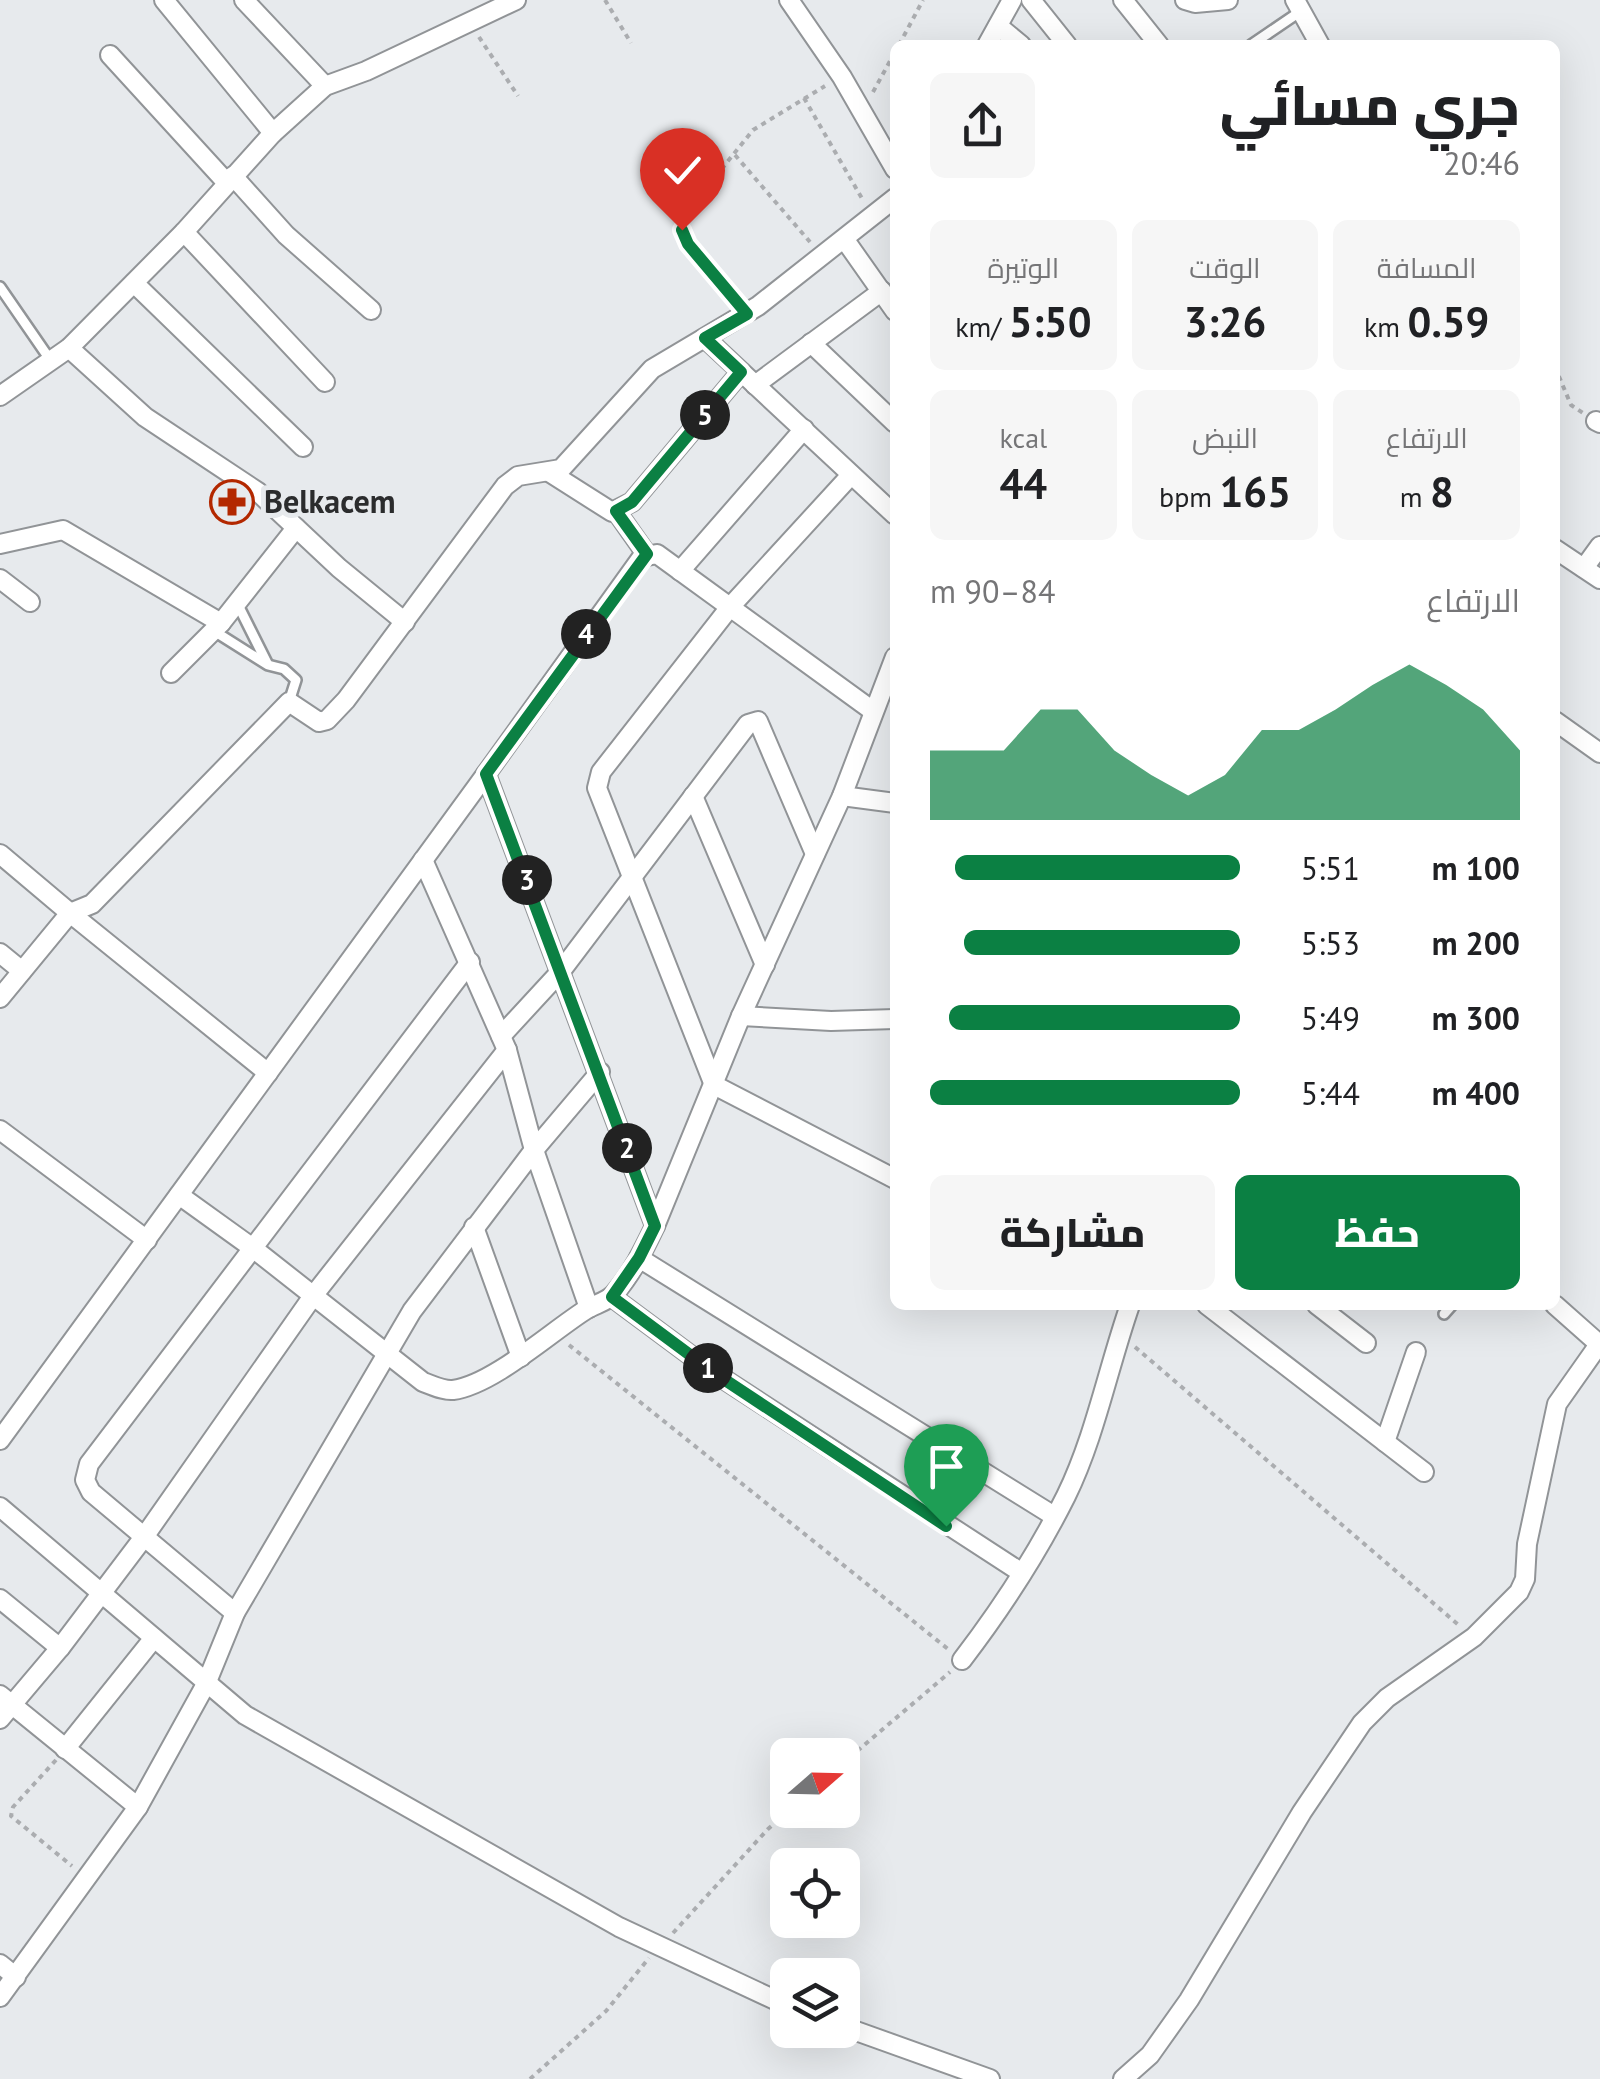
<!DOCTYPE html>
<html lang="ar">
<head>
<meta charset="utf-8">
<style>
	:root { --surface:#fff; --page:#f6f6f6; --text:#202124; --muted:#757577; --accent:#0b8043 }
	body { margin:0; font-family:"PT Sans",Cairo,sans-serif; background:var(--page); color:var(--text); direction:rtl; height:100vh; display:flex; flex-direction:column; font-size:38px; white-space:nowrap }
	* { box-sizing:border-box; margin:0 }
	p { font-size:32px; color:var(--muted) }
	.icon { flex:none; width:55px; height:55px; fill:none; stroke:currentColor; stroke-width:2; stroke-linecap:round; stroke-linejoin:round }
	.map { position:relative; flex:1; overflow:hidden; direction:ltr }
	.sheet { position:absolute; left:890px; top:40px; width:670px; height:1270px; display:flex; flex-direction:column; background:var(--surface); border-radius:15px; box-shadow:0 10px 40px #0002; direction:rtl }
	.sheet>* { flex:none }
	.needle { width:65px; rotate:70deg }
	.fabs { position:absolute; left:770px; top:1738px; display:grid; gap:20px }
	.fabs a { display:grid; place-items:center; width:90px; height:90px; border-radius:15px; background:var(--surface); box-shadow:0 10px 40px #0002; font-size:50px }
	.pin { position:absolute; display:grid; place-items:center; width:85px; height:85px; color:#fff; margin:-102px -42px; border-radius:50% 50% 50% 0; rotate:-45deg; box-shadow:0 0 10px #0007 }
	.pin .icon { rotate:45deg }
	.km { position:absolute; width:50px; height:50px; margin:-25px; border-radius:50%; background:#222; color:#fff; font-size:28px; line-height:50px; text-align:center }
	.round { display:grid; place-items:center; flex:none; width:105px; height:105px; border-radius:15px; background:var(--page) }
	.summary { display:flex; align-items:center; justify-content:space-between; height:170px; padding:0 40px }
	h1 { font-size:55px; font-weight:800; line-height:75px }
	.metrics { display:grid; grid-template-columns:repeat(3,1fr); gap:15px; height:170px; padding:10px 40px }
	.metrics div { display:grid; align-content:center; border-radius:15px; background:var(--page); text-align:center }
	.metrics b { font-size:42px; font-weight:800 }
	.metrics small { font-size:28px; font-weight:400 }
	.metrics p { font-size:28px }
	.chart { height:280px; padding:20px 40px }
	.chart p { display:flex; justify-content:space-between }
	.chart svg { width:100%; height:180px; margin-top:10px; fill:var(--accent); opacity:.7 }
	.primary-button { display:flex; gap:20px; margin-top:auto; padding:20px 40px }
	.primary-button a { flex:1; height:115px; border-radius:15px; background:var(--accent); color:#fff; font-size:40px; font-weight:800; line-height:115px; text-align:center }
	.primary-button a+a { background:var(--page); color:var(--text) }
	ul { padding:0 40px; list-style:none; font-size:32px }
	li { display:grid; grid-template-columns:160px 120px 1fr; align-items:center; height:75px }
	li i { height:25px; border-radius:12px; background:var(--accent) }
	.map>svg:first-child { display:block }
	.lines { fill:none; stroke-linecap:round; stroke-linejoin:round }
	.lane-casing { stroke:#919497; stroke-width:14 }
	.street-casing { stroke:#919497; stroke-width:22 }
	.path { stroke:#abadb0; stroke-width:4; stroke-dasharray:5 5; stroke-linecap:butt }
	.lane { stroke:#fff; stroke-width:9 }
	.street { stroke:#fff; stroke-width:18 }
	.route-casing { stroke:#fff; stroke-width:20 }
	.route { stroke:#0b8043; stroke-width:12 }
	.labels { text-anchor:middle; stroke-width:10; stroke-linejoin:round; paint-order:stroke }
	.poi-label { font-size:32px; font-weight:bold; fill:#2b2c2d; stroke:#e7eaed; text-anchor:start }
</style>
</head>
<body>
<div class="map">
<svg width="1600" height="2079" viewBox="0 0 1600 2079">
	<rect width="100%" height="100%" fill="#e7eaed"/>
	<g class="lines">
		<g class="lane-casing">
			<g id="lane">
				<polyline points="1251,45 1301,11"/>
				<polyline points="0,287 51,361"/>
				<polyline points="237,603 267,663"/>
				<polyline points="214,631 268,665 284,669 296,680 289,702"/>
				<polyline points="1444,1314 1452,1305"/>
			</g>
		</g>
		<g class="street-casing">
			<g id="street">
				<polyline points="164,0 273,133"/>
				<polyline points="244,0 325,86"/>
				<polyline points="789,0 842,77 895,169"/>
				<polyline points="1031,0 1067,45"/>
				<polyline points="1123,0 1159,45"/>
				<polyline points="1185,0 1195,3 1228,0"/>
				<polyline points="1295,0 1320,45"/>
				<polyline points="998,26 1021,45"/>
				<polyline points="987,45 1012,0"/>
				<polyline points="110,55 227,183"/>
				<polyline points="233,176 286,235 371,310"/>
				<polyline points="184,232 325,382"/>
				<polyline points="845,240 895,311"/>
				<polyline points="134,283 303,447"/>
				<polyline points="705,338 895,515"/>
				<polyline points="811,343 895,423"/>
				<polyline points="69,348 145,417 258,492 339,568 405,622"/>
				<polyline points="755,385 882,291"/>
				<polyline points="0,396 69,348 184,232 273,133 325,86 366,71 516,0"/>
				<polyline points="1596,421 1600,423"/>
				<polyline points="549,472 612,512 632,502 741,372"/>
				<polyline points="851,475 730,607 601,772 597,788 714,1085 895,1179"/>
				<polyline points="616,511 647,555"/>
				<polyline points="0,544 63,530 221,623"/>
				<polyline points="1555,549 1600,579"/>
				<polyline points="1584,568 1600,546"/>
				<polyline points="680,571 804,429"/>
				<polyline points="0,579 30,602"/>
				<polyline points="171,673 221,623 296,528"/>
				<polyline points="1555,721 1600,753"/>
				<polyline points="486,774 642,557 657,554 873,711"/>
				<polyline points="693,796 765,965"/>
				<polyline points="842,796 895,803"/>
				<polyline points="0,854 70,913 0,998"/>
				<polyline points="423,860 507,1050 534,1150 589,1308"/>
				<polyline points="0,953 22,971"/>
				<polyline points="741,1016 831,1021 895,1019"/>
				<polyline points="501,1036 561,971 748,724 758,721 815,854"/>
				<polyline points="268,1073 70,913 92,904 289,702 319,722 327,720 346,700 505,486 518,476 561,469 652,369 758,306 895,198"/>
				<polyline points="0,1130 147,1240"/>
				<path d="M179 1195 254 1249 423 1382C432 1385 443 1391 453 1390 493 1385 553 1330 587 1309 596 1304 608 1301 614 1294 632 1274 644 1249 655 1226L741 1016 842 796 895 657"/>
				<polyline points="474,1227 521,1357"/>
				<polyline points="639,1258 1054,1516"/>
				<polyline points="612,1297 713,1372 1022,1573"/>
				<polyline points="1207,1305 1424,1472"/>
				<polyline points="1317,1305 1366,1343"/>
				<polyline points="1555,1305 1599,1344"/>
				<polyline points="0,1440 486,774 655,1226"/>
				<polyline points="1385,1442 1416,1352"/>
				<polyline points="0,1507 245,1715 619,1927 788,2006"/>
				<polyline points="0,1599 60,1648"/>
				<polyline points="235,1613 91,1492 85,1480 89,1464 470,962"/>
				<path d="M962 1660C1001 1609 1037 1554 1066 1496 1095 1437 1108 1368 1130 1305"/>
				<polyline points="0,1695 138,1807"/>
				<polyline points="0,1719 60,1648 144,1537 313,1296 507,1050"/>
				<polyline points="65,1749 154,1638"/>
				<polyline points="0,1964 16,1977"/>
				<polyline points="0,1997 138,1807 206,1684 235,1613 412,1311 534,1150 600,1072"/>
				<polyline points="842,2026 990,2079"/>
				<polyline points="1123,2079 1150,2055 1189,2000 1302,1812 1362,1723 1387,1698 1474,1637 1519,1592 1525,1579 1527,1544 1557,1404 1600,1343"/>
			</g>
		</g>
		<g class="path">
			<polyline points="605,0 631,43"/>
			<polyline points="479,37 518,96"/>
			<polyline points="899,45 923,0"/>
			<polyline points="873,92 895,52"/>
			<polyline points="804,98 864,202"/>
			<polyline points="735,155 810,242"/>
			<path d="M734 298C715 276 680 248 683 217L753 130 825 86"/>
			<polyline points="1555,367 1571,405 1583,413"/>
			<polyline points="569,1345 948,1649"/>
			<polyline points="1135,1347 1461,1627"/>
			<polyline points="56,1760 13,1807 11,1816 72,1866"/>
			<polyline points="842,1764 950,1672"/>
			<polyline points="673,1933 768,1829 790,1810"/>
			<polyline points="530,2079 606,2011 649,1958"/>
		</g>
		<use href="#lane" class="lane"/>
		<use href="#street" class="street"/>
	</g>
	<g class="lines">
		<g class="route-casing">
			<polyline id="route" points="682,230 688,244 747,314 705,338 741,372 632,502 616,511 647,554 486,774 655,1226 639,1258 612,1297 713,1372 946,1526"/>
		</g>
		<use href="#route" class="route"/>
	</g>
	<defs>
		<g id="pharmacy-ring" transform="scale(2.25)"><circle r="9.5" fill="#e7eaed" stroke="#b32800" stroke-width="1.5"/><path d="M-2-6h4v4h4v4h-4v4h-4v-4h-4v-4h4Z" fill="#b32800"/></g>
	</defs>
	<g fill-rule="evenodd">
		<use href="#pharmacy-ring" x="232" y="502"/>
	</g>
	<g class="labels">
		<g class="poi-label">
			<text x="264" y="513">Belkacem</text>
		</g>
	</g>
</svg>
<div class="fabs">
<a><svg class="needle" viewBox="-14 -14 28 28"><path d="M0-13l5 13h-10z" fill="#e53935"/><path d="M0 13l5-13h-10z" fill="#757577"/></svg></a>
<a><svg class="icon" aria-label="locate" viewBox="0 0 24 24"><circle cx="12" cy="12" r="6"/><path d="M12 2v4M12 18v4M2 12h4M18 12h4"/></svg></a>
<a><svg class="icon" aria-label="layers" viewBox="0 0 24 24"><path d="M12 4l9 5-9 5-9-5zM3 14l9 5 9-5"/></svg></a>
</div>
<div class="pin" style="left:946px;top:1526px;background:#1e9e55"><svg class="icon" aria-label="arrive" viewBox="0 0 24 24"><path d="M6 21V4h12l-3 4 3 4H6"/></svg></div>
<div class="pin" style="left:682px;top:230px;background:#d93025"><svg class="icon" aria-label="check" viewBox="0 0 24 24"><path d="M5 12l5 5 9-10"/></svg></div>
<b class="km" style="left:708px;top:1368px">1</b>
<b class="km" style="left:627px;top:1148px">2</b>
<b class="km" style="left:527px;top:880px">3</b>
<b class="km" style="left:586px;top:634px">4</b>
<b class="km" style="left:705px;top:415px">5</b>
<section class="sheet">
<div class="summary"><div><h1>جري مسائي</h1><p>20:46</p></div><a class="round"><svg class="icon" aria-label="share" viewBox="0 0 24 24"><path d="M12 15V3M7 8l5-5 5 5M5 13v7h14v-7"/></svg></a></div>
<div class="metrics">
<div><p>المسافة</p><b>0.59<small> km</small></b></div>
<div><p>الوقت</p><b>3:26</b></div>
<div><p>الوتيرة</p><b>5:50<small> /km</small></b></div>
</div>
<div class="metrics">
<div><p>الارتفاع</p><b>8<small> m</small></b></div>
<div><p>النبض</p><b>165<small> bpm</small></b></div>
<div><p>kcal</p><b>44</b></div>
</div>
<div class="chart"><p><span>الارتفاع</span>84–90 m</p>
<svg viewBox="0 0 160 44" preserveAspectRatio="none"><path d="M0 44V27L10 27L20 27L30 17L40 17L50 27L60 33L70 38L80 33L90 22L100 22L110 17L120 11L130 6L140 11L150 17L160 27V44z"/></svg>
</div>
<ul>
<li><b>100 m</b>5:51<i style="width:92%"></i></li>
<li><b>200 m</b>5:53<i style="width:89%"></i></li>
<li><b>300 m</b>5:49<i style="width:94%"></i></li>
<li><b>400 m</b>5:44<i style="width:100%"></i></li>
</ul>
<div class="primary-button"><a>حفظ</a><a>مشاركة</a></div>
</section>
</div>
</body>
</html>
